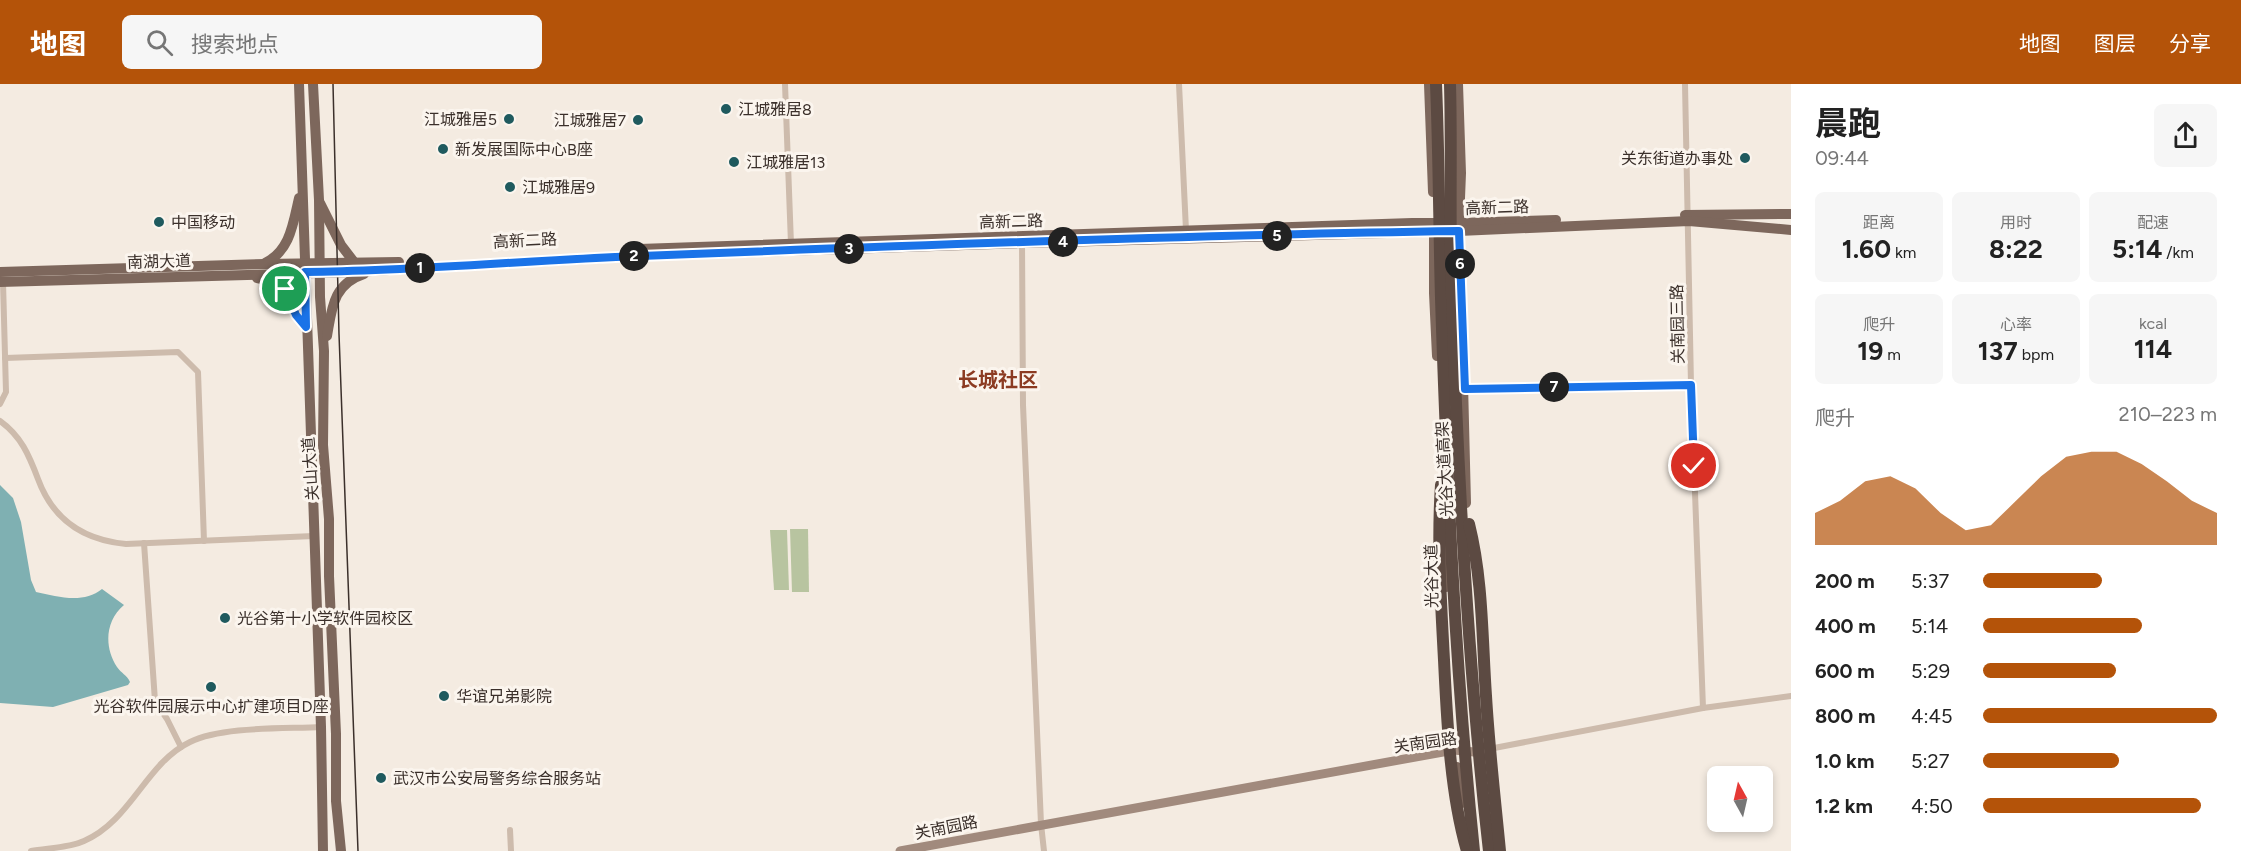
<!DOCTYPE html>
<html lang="zh">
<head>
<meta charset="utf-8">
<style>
	:root { --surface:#fff; --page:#f6f6f6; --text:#222; --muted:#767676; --accent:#b45309 }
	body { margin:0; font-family:Figtree,"Noto Sans SC",sans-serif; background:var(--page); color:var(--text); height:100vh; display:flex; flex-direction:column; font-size:22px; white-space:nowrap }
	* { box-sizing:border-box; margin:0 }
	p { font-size:20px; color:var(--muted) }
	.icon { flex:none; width:33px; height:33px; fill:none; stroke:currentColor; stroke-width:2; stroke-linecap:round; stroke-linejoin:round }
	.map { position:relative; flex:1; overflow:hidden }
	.side { display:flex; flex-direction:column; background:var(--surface); width:450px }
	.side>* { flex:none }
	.needle { width:39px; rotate:352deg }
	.tools { position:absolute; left:1707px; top:682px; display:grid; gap:12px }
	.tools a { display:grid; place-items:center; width:66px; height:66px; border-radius:9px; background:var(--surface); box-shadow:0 3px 9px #0003; font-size:30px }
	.pin { position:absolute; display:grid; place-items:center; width:51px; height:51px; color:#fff; margin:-26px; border:3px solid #fff; border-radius:50%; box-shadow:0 2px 6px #0007 }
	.km { position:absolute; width:30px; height:30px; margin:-15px; border-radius:50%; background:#222; color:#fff; font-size:16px; line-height:30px; text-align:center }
	.round { display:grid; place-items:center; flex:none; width:63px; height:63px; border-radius:9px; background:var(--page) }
	.summary { display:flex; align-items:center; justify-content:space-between; height:102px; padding:0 24px }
	h1 { font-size:33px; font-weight:700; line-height:45px }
	.metrics { display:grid; grid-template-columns:repeat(3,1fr); gap:9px; height:102px; padding:6px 24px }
	.metrics div { display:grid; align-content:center; border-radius:9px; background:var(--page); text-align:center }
	.metrics b { font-size:26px; font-weight:700 }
	.metrics small { font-size:16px; font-weight:400 }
	.metrics p { font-size:16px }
	.chart { height:168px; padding:12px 24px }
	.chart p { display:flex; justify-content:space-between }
	.chart svg { width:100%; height:108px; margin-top:6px; fill:var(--accent); opacity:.7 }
	ul { padding:0 24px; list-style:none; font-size:20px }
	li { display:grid; grid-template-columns:96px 72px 1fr; align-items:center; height:45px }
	li i { height:15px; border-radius:8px; background:var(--accent) }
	header { display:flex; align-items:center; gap:36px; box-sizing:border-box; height:84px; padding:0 30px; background:var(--accent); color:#fff }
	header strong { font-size:28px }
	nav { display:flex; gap:33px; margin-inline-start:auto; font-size:21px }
	.search { width:420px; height:54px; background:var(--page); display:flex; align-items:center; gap:15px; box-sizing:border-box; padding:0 21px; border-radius:9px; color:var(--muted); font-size:22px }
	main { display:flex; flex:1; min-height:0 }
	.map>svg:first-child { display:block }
	.green { fill:#b8c4a0 }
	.water { fill:#7fb0b2 }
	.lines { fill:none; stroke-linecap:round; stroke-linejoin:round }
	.street { stroke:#cdbbac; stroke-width:6 }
	.secondary { stroke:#a18a7d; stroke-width:9 }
	.primary { stroke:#7d675c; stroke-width:10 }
	.highway { stroke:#5c4a42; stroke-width:12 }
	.tram { stroke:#3b302b; stroke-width:1.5 }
	.route-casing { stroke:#fff; stroke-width:12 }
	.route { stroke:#1a73e8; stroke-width:8 }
	.poi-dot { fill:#1f5a5e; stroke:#fbf5ee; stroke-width:2 }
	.labels { text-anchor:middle; stroke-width:6; stroke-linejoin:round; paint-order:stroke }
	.poi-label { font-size:16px; fill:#3b302b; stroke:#fbf5ee; text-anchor:start }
	.street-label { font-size:16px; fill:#3b302b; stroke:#fbf5ee }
	.quarter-label { font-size:20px; font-weight:bold; fill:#8c3b22; stroke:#fbf5ee }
</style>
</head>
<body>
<header>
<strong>地图</strong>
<div class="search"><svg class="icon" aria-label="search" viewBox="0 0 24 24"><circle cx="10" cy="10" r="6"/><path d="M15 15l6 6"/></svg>搜索地点</div>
<nav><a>地图</a><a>图层</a><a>分享</a></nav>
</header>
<main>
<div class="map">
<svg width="1791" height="767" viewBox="0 0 1791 767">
	<rect width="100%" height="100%" fill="#f4ebe1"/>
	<g class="green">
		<polygon points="790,445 808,445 809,508 792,508"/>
		<polygon points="770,446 787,446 789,506 774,506"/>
	</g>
	<path class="water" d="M0 401 13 414 21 438 31 496 36 508C58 513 84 520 102 505L124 521C105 537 104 563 117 583 121 589 127 591 130 598L128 601 53 623 0 619Z"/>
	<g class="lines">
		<g class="street">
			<polyline points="785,0 791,160"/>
			<polyline points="1179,0 1186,146"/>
			<polyline points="1685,0 1691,301 1703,624"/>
			<polyline points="1022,158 1023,321 1041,740 1044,767"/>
			<polyline points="5,274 178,268 198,288 204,457"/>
			<polyline points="1465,305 1691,301"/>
			<polyline points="0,320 6,308 3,198"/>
			<path d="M0 337C21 352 29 371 38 395 53 436 83 456 126 460L314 452"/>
			<polyline points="144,459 155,617 167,635 181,663"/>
			<polyline points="1489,665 1703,624 1791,612"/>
			<polyline points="510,746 511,767"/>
			<path d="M31 767C47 764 69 764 84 757 131 737 146 679 190 658 223 642 285 645 321 643"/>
		</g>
		<polyline class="secondary" points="900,767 1454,666 1474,668"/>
		<g class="primary">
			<polyline points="299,0 321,643 323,767"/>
			<polyline points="313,0 319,116 320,213 324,267 323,361 329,435 329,492 336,650 336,717 341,767"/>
			<polyline points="1429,0 1433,108"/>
			<polyline points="1458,0 1461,89 1459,139 1466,419"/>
			<polyline points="320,119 341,161 354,178"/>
			<polyline points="1685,131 1791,130"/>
			<polyline points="1434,150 1434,209 1437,272"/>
			<polyline points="639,165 1412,139 1459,139 1556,136"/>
			<path d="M265 179C290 167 293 140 299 114"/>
			<polyline points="0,188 265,180 399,178"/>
			<polyline points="257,194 272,197 285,205 296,231 306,243"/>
			<polyline points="0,198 354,188 638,172 1022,159 1459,147 1689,137 1791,146"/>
			<path d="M327 252C332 224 333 200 364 190"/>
			<polyline points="1445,453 1446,503"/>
			<polyline points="1457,683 1462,719"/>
		</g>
		<g class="highway">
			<path d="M1436 0C1439 71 1439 142 1441 214 1447 398 1455 583 1474 767"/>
			<path d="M1450 0C1452 71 1449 142 1452 214 1458 398 1468 584 1489 767"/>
			<path d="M1441 401C1437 459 1441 518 1444 576 1447 636 1450 709 1467 767"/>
			<path d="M1469 440C1483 496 1482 555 1486 612 1489 664 1495 715 1500 767"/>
		</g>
		<polyline class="tram" points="333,0 339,250 358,767"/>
	</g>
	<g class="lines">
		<g class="route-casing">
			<path id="route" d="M285 205 296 231 306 243 305 188C417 187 529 176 641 172 914 161 1187 151 1459 147L1465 305 1691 301 1694 382"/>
		</g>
		<use href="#route" class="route"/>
	</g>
	<g class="poi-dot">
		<circle cx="726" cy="25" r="6"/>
		<circle cx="509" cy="35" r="6"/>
		<circle cx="638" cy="36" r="6"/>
		<circle cx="443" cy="65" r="6"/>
		<circle cx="1745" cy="74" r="6"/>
		<circle cx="734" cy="78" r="6"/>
		<circle cx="510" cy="103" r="6"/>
		<circle cx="159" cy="138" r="6"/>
		<circle cx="225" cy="534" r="6"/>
		<circle cx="211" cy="603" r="6"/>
		<circle cx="444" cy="612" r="6"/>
		<circle cx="381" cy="694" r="6"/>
	</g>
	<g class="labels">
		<g class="poi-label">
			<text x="738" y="31">江城雅居8</text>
			<text x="497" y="41" text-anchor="end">江城雅居5</text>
			<text x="626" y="42" text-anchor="end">江城雅居7</text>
			<text x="455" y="71">新发展国际中心B座</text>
			<text x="1733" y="80" text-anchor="end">关东街道办事处</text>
			<text x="746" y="84">江城雅居13</text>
			<text x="522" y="109">江城雅居9</text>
			<text x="171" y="144">中国移动</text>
			<text x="237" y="540">光谷第十小学软件园校区</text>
			<text x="456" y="618">华谊兄弟影院</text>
			<text x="211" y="628" text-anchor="middle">光谷软件园展示中心扩建项目D座</text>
			<text x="393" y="700">武汉市公安局警务综合服务站</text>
		</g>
		<g class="street-label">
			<text transform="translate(1497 123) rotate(-2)" y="6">高新二路</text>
			<text transform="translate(1011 137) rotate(-2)" y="6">高新二路</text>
			<text transform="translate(525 156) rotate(-3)" y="6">高新二路</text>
			<text transform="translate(159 177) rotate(-2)" y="6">南湖大道</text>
			<text transform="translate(1677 240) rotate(-91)" y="6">关南园三路</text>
			<text transform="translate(310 385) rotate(-94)" y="6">关山大道</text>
			<text transform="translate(1444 385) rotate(-93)" y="6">光谷大道高架</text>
			<text transform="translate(1431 492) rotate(-91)" y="6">光谷大道</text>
			<text transform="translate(1425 658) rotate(-8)" y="6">关南园路</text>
			<text transform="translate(946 743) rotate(-11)" y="6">关南园路</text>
		</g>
		<g class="quarter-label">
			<text x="998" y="303">长城社区</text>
		</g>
	</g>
</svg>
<div class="tools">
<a><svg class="needle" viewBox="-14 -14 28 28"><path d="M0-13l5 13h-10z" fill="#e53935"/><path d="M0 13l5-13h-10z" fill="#767676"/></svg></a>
</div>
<div class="pin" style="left:285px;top:205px;background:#1e9e55"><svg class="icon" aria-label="arrive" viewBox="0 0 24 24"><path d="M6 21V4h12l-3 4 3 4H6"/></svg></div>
<div class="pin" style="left:1694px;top:382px;background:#d93025"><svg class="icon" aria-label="check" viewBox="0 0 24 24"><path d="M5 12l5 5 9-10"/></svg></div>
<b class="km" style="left:420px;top:184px">1</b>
<b class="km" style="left:634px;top:172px">2</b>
<b class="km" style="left:849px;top:165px">3</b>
<b class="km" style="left:1063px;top:158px">4</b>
<b class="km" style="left:1277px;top:152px">5</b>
<b class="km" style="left:1460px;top:180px">6</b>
<b class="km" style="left:1554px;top:303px">7</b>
</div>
<section class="side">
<div class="summary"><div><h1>晨跑</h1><p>09:44</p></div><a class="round"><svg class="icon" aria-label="share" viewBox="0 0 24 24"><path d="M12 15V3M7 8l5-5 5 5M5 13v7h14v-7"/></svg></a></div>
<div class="metrics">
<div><p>距离</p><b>1.60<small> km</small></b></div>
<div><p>用时</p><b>8:22</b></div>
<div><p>配速</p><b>5:14<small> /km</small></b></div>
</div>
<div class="metrics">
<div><p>爬升</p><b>19<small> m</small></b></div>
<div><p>心率</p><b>137<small> bpm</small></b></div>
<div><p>kcal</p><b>114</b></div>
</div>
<div class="chart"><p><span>爬升</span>210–223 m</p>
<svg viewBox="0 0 160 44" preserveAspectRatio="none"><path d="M0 44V31L10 26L20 18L30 16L40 21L50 31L60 38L70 36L80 26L90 16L100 8L110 6L120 6L130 11L140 18L150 26L160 31V44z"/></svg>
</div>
<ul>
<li><b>200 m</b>5:37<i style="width:51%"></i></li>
<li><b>400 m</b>5:14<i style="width:68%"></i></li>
<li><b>600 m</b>5:29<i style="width:57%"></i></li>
<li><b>800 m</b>4:45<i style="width:100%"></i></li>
<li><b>1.0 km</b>5:27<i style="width:58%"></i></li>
<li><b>1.2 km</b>4:50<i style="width:93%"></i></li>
</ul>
</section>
</main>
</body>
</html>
